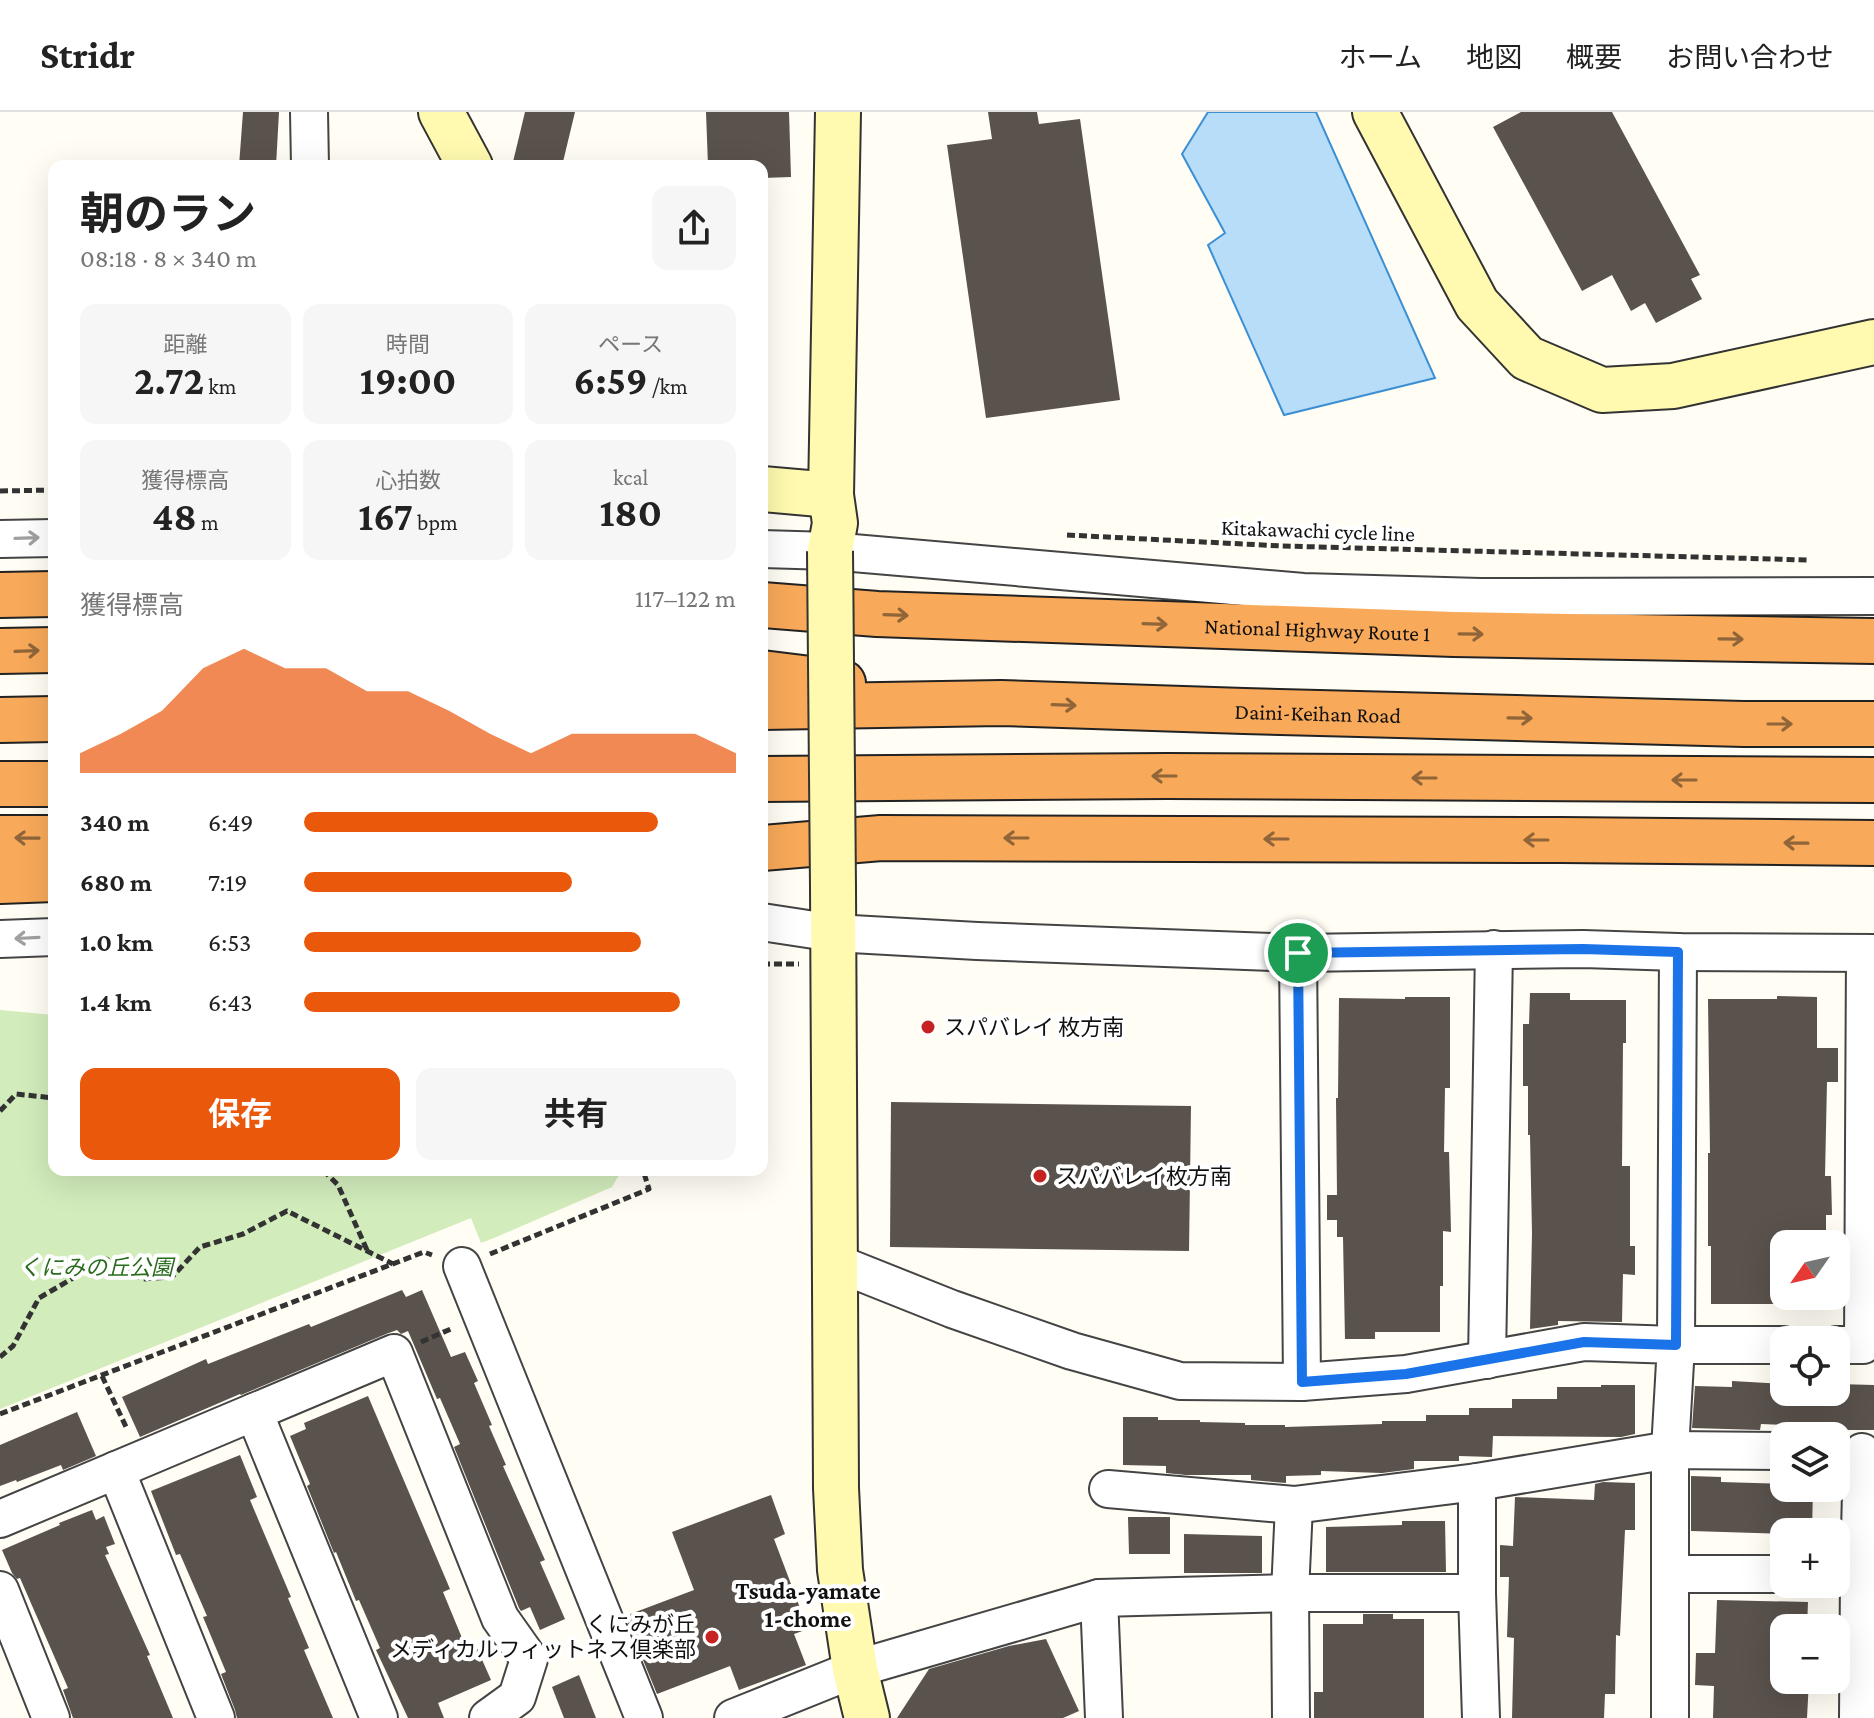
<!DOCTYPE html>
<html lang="ja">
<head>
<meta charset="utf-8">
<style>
	:root { --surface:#fff; --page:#f6f6f6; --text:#222; --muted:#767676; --line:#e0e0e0; --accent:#ea580c }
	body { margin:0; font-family:"Crimson Pro","Noto Sans JP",serif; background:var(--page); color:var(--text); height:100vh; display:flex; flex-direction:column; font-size:30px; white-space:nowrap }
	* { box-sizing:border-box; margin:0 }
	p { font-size:26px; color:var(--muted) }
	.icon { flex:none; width:44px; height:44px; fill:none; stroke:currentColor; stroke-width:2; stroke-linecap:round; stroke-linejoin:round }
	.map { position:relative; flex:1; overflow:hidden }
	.panel { position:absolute; left:48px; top:48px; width:720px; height:1016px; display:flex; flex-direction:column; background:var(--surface); border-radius:16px; box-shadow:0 8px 32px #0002 }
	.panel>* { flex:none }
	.needle { width:52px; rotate:236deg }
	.controls { position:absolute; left:1770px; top:1118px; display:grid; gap:16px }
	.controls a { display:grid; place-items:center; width:80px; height:80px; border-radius:16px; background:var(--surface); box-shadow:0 8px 32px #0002; font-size:40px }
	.pin { position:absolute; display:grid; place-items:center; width:68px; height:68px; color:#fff; margin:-34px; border:4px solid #fff; border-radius:50%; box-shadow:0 2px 8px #0007 }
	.round { display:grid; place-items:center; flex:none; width:84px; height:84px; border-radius:16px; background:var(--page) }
	.summary { display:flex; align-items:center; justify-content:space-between; height:136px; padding:0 32px }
	h1 { font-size:44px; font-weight:700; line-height:60px }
	.figures { display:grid; grid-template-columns:repeat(3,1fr); gap:12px; height:136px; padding:8px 32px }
	.figures div { display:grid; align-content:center; border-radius:16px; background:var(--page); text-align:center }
	.figures b { font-size:40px; font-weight:700 }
	.figures small { font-size:22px; font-weight:400 }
	.figures p { font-size:22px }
	.chart { height:224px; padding:16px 32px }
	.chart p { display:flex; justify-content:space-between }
	.chart svg { width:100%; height:144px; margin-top:8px; fill:var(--accent); opacity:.7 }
	.action { display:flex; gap:16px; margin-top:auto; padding:16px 32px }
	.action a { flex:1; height:92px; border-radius:16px; background:var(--accent); color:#fff; font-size:32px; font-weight:700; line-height:92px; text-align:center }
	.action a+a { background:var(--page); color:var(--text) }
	ul { padding:0 32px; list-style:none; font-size:26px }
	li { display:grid; grid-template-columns:128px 96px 1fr; align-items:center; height:60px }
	li i { height:20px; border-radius:10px; background:var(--accent) }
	header { display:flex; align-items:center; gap:48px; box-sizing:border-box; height:112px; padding:0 40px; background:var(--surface); border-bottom:2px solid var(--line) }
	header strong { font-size:38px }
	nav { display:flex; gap:44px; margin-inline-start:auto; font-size:28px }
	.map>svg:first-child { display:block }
	.green { fill:#d2ecbc }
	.water { fill:#b7ddf8; stroke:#3b8fd2; stroke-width:2 }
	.building { fill:#5a524c }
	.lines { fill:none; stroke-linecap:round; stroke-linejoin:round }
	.street-casing { stroke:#444; stroke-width:40 }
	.secondary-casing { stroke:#333; stroke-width:48 }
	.highway-casing { stroke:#222; stroke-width:48 }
	.path { stroke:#333; stroke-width:5; stroke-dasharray:8 4; stroke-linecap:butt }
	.street { stroke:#fff; stroke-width:36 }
	.secondary { stroke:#fffaaf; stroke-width:44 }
	.highway { stroke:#f8a959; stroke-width:44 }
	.secondary-bridge-casing { stroke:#333; stroke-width:48; stroke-linecap:butt }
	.secondary-bridge { stroke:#fffaaf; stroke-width:44 }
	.oneway { stroke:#a0a0a0 }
	.oneway2 { stroke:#906539 }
	.route-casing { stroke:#fff; stroke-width:16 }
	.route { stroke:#1a73e8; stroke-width:10 }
	.poi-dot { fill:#c72222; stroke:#fff; stroke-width:3 }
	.labels { text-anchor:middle; stroke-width:8; stroke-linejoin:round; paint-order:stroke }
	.street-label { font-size:22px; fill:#111; stroke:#fff }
	.poi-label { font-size:22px; fill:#111; stroke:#fff; text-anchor:start }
	.park-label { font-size:22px; font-style:italic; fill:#2a6c1d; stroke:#fff }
	.neighbourhood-label { font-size:24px; font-weight:bold; fill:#111; stroke:#fff }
</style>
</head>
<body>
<header>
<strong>Stridr</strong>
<nav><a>ホーム</a><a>地図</a><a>概要</a><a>お問い合わせ</a></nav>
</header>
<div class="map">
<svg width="1874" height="1606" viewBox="0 0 1874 1606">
	<rect width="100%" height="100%" fill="#fffdf4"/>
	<polygon class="green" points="0,898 54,903 54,1058 622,1058 612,1075 494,1126 481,1131 471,1106 0,1297"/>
	<polygon class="water" points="1208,0 1316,0 1435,266 1284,303 1208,133 1225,121 1182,42"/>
	<g class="building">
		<polygon points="243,0 279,0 276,54 239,54"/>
		<polygon points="525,0 575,0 562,54 512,54"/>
		<polygon points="706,0 789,0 791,65 762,66 762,54 708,54"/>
		<polygon points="988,0 1037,0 1039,12 1080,7 1120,288 986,306 947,33 992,27"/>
		<polygon points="1521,0 1612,0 1700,163 1691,167 1702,187 1656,211 1645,191 1631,199 1612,163 1582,179 1493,15"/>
		<polygon points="1530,881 1570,881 1570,888 1626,888 1626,931 1623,931 1622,1054 1630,1054 1630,1134 1635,1134 1635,1163 1623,1162 1622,1210 1558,1209 1558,1213 1530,1217 1532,1121 1530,1023 1528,1023 1528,974 1523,974 1523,912 1529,912"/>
		<polygon points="1777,884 1817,885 1817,936 1838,936 1838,970 1827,970 1825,1064 1831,1064 1832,1103 1826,1103 1826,1132 1784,1132 1784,1192 1711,1192 1711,1134 1708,1134 1708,1041 1710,1041 1708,887 1777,887"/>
		<polygon points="1405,885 1450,885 1450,976 1445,976 1444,1040 1449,1040 1451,1120 1443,1119 1443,1174 1440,1174 1440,1220 1375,1220 1375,1227 1345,1227 1343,1125 1337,1125 1337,1108 1327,1108 1327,1083 1337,1083 1336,986 1338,986 1339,886 1405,887"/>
		<polygon points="891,990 1191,994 1189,1139 890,1135"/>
		<polygon points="402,1178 406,1185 422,1178 451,1245 465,1240 478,1269 474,1271 492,1313 489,1314 506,1353 503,1354 545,1448 540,1450 565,1507 540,1518 530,1495 521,1499 519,1496 454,1335 460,1332 440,1286 437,1287 408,1219 401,1222 397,1218 386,1222 241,1283 240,1282 140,1325 122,1285 206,1247 208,1252 309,1212 311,1215"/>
		<polygon points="1732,1269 1784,1272 1784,1280 1836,1280 1836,1272 1874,1273 1874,1318 1820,1318 1820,1314 1761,1312 1760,1318 1692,1316 1695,1274 1732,1275"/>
		<polygon points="1601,1273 1635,1273 1635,1322 1621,1325 1493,1324 1492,1345 1459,1344 1459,1349 1414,1349 1414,1357 1382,1361 1321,1359 1321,1363 1286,1364 1286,1371 1251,1368 1251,1363 1186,1363 1166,1361 1166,1354 1123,1353 1123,1305 1158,1305 1158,1308 1200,1308 1200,1310 1245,1311 1245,1313 1285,1313 1285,1315 1382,1312 1382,1309 1426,1309 1426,1303 1469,1303 1469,1296 1512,1296 1512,1287 1557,1287 1557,1275 1601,1275"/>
		<polygon points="368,1284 450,1477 443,1480 467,1538 476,1534 491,1568 438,1591 444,1606 408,1606 376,1538 380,1536 359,1488 356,1489 336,1440 334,1441 307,1374 310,1372 290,1324 306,1317 304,1311"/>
		<polygon points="77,1300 96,1344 63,1358 61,1353 17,1370 16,1368 0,1374 0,1333"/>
		<polygon points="240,1343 257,1385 250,1388 291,1485 288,1486 309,1536 304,1538 333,1606 237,1606 235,1598 221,1562 226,1560 203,1505 207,1504 180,1442 176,1443 151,1379"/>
		<polygon points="1691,1364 1721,1365 1721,1370 1784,1372 1784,1376 1813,1376 1812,1420 1784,1420 1784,1422 1691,1419"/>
		<polygon points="1603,1370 1635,1371 1635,1418 1625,1418 1620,1524 1616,1523 1615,1582 1605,1582 1604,1606 1512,1606 1514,1526 1507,1525 1509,1465 1500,1465 1500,1433 1513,1434 1515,1385 1594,1388 1595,1372"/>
		<polygon points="771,1383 785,1422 774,1427 808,1517 794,1522 806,1553 739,1578 730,1554 657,1582 625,1504 694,1478 672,1420"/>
		<polygon points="92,1398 96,1408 104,1404 115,1432 106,1435 109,1442 105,1443 150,1543 147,1544 173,1606 73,1606 63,1578 68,1576 20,1466 17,1467 12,1461 2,1438 60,1413 59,1411"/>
		<polygon points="1128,1405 1170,1405 1170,1442 1129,1442"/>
		<polygon points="1402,1409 1445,1409 1446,1460 1326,1460 1326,1415 1402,1413"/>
		<polygon points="1184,1422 1262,1424 1262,1461 1184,1461"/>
		<polygon points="1717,1488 1808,1490 1807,1516 1784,1516 1784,1568 1809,1568 1807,1606 1713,1606 1714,1574 1695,1573 1696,1541 1715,1541"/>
		<polygon points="1363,1502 1393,1502 1393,1507 1424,1507 1424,1606 1314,1606 1314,1580 1323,1580 1323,1512 1363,1512"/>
		<polygon points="1046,1527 1079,1599 1063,1606 897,1606 929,1557 1009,1534"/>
		<polygon points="579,1563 596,1606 564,1606 552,1575"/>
	</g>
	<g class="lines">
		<g class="street-casing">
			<g id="street">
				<polyline points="309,0 310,54"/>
				<polyline points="0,427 54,426"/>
				<polyline points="762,437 830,439 1303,480 1480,485 1874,484"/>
				<polyline points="762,810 834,821 977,829 1298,841 1583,837 1678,840 1874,841"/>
				<polyline points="0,827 54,825"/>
				<polyline points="1678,840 1676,1233 1784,1233"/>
				<polyline points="1298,841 1302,1270"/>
				<polyline points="834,1150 952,1197 1072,1239 1180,1269 1302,1270 1406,1262 1584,1230 1676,1233 1670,1338 1670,1462"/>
				<polyline points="462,1154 644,1606"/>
				<polyline points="1836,1233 1863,1233 1865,841"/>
				<polyline points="1487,1248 1494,837"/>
				<polyline points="254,1300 379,1606"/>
				<polyline points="116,1358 216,1606"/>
				<polyline points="1477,1370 1477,1481"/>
				<polyline points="1108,1377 1294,1393 1477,1370 1670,1338 1784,1339"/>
				<polyline points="0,1407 394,1241 500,1506 529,1547 517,1585 488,1606"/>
				<polyline points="1836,1461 1859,1461 1858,1606"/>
				<polyline points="1859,1461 1862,1340"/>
				<polyline points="0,1478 51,1606"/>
				<polyline points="1099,1486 1104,1606"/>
				<polyline points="733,1606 855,1557 1099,1486 1290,1481 1477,1481 1481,1606"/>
				<polyline points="1291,1606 1290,1481 1294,1393"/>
				<polyline points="1670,1606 1670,1462 1784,1462"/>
			</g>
		</g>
		<g class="secondary-casing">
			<g id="secondary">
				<polyline points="441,0 470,54"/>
				<polyline points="1375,0 1477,192 1527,246 1602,278 1673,274 1874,230"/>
				<polyline points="762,377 831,383"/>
				<polyline points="830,439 835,411 831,383 838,0"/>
				<polyline points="833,775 836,1376 840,1458 855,1557 867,1606"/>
			</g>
		</g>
		<g class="highway-casing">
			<g id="highway">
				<polyline points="0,483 54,482"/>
				<path id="s1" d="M762 493 877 502 1454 522 1874 529"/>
				<polyline points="0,539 54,538"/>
				<polyline points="762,561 843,571"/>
				<path id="s2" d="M762 595 1001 591 1244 599 1744 612H1874"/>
				<polyline points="0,608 54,607"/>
				<polyline points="762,667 1167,664 1874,668"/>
				<polyline points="0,672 54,672"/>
				<polyline points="0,726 54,726"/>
				<polyline points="762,736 881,726 1561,728 1874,731"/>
				<polyline points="0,769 54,767"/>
			</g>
		</g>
		<g class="path">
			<polyline points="0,379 54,378"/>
			<polyline points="1067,423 1282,434 1808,448"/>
			<polyline points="762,852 799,852"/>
			<polyline points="0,999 16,982 54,986"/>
			<polyline points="323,1058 338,1073 367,1138"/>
			<polyline points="490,1142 649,1077 643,1058"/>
			<polyline points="421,1230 453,1216"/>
			<polyline points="0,1245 13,1234 39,1186 106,1147 142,1167 172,1165 200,1135 243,1122 287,1099 393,1152"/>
			<polyline points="102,1264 127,1317"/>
			<polyline points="0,1302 424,1140 432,1143"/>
		</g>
		<use href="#street" class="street"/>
		<use href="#secondary" class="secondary"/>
		<use href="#highway" class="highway"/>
		<g class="secondary-bridge-casing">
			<polyline id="secondary-bridge" points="830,439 833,775"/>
		</g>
		<use href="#secondary-bridge" class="secondary-bridge"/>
	</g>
	<defs><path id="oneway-shaft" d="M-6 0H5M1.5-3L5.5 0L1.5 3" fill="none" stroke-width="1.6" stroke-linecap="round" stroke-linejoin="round" transform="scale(2)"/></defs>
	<g class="oneway">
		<use href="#oneway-shaft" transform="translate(27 426) rotate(-2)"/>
		<use href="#oneway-shaft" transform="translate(27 826) rotate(177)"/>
	</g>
	<g class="oneway2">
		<use href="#oneway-shaft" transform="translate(896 503) rotate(2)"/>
		<use href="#oneway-shaft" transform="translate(1155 512) rotate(2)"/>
		<use href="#oneway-shaft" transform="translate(1471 522) rotate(1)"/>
		<use href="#oneway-shaft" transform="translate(1731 527) rotate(1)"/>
		<use href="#oneway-shaft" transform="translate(27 539) rotate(-2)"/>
		<use href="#oneway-shaft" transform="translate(1064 593) rotate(2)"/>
		<use href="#oneway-shaft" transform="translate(1520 606) rotate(1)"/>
		<use href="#oneway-shaft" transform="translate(1780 612)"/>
		<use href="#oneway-shaft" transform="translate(1164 664) rotate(180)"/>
		<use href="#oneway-shaft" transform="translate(1424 666) rotate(-180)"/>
		<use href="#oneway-shaft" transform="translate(1684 668) rotate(-180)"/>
		<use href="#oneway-shaft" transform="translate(27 726) rotate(-179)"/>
		<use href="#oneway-shaft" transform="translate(1016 726) rotate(-180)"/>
		<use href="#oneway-shaft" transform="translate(1276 727) rotate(-180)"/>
		<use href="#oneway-shaft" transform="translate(1536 728) rotate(-180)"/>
		<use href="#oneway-shaft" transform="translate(1796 731) rotate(-179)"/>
	</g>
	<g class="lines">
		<g class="route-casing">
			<polygon id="route" points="1583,837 1678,840 1676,1233 1584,1230 1406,1262 1302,1270 1298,841"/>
		</g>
		<use href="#route" class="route"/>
	</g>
	<g class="poi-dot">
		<circle cx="928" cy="915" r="8"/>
		<circle cx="1040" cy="1064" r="8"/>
		<circle cx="712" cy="1525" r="8"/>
	</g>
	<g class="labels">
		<g class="street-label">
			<text transform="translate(1318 418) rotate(2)" y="8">Kitakawachi cycle line</text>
			<text dy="8" stroke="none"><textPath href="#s1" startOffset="556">National Highway Route 1</textPath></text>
			<text dy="8" stroke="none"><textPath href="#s2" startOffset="556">Daini-Keihan Road</textPath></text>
		</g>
		<g class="poi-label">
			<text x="944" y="923">スパバレイ 枚方南</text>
			<text x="1056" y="1072">スパバレイ枚方南</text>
			<text x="696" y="1520" text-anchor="end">くにみが丘<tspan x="696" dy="25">メディカルフィットネス倶楽部</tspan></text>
		</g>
		<g class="park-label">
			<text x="96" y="1163">くにみの丘公園</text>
		</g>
		<g class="neighbourhood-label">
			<text x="808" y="1487">Tsuda-yamate<tspan x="808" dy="28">1-chome</tspan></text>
		</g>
	</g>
</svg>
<div class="controls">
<a><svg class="needle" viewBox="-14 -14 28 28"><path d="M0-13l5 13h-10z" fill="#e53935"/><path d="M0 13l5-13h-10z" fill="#767676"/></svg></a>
<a><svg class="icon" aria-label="locate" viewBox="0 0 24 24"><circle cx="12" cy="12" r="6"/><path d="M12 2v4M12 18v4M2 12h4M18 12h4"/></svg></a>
<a><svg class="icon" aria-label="layers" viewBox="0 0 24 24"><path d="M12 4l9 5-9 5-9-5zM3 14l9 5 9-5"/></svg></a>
<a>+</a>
<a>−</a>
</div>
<div class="pin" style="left:1298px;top:841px;background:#1e9e55"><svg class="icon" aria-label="arrive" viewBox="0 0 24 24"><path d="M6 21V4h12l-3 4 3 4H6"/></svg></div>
<section class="panel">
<div class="summary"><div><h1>朝のラン</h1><p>08:18 · 8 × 340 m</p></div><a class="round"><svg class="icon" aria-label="share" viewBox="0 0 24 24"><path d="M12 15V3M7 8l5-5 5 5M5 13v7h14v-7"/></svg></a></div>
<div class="figures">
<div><p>距離</p><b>2.72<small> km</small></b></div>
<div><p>時間</p><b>19:00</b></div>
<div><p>ペース</p><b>6:59<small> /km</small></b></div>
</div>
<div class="figures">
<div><p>獲得標高</p><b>48<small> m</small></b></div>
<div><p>心拍数</p><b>167<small> bpm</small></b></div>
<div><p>kcal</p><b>180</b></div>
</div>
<div class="chart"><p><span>獲得標高</span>117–122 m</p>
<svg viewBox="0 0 160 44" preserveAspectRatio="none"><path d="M0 44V38L10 32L20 25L30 12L40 6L50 12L60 12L70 19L80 19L90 25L100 32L110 38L120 32L130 32L140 32L150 32L160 38V44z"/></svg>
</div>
<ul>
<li><b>340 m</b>6:49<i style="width:82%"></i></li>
<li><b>680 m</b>7:19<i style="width:62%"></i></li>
<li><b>1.0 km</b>6:53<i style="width:78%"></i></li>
<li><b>1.4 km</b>6:43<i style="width:87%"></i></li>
</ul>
<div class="action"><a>保存</a><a>共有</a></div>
</section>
</div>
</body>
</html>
